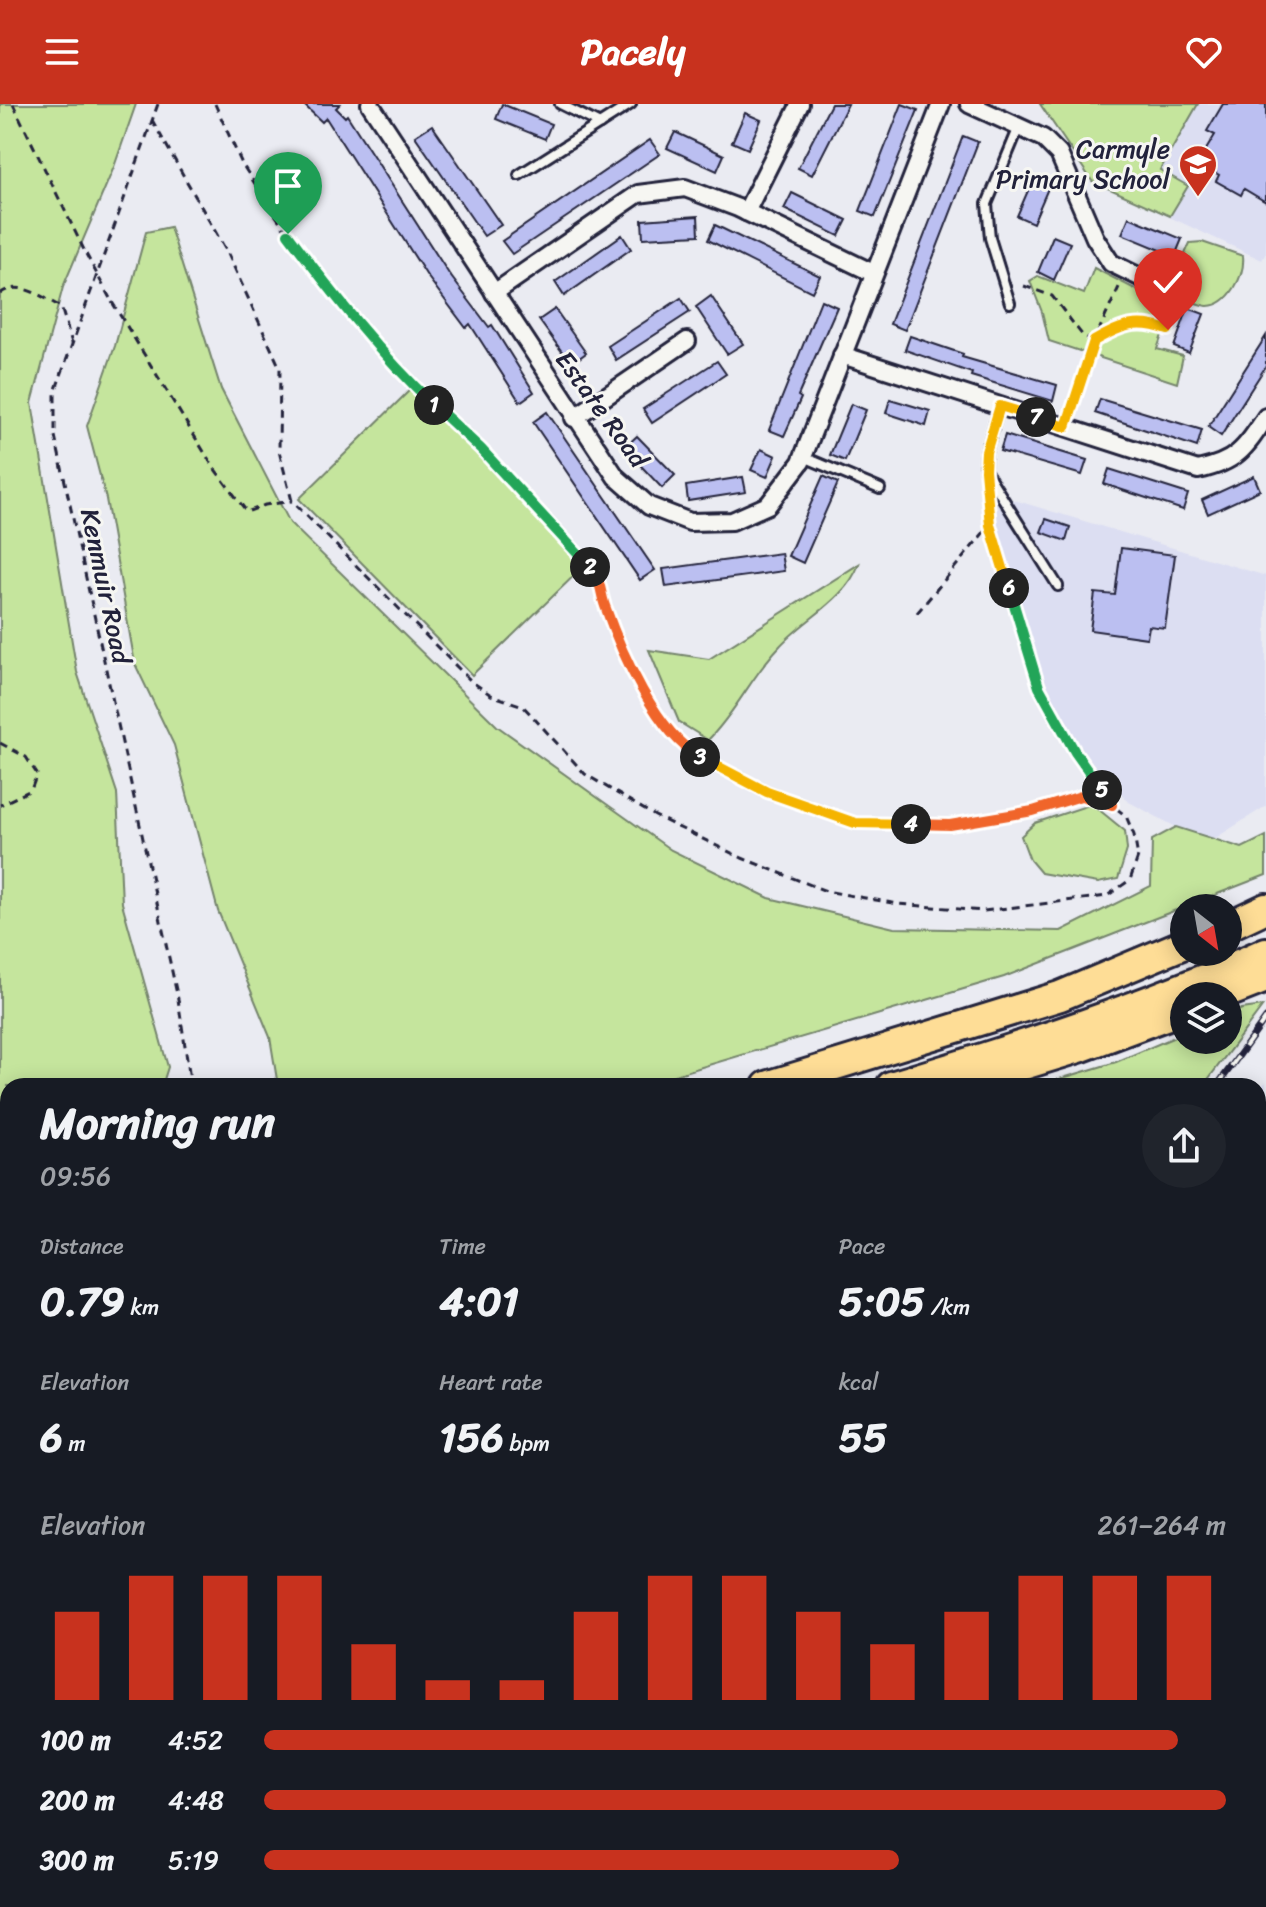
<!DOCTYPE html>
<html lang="en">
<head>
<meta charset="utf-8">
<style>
	:root { --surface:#171b24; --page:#20242c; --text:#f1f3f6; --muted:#9ea1a6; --accent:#c8321e }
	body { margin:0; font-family:Sriracha,sans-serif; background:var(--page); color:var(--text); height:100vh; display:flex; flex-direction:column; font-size:30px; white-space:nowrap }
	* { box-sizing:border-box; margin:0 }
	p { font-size:26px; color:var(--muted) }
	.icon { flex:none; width:44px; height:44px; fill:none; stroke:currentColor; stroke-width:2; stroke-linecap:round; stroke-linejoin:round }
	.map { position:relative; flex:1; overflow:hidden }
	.details { position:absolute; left:0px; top:974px; width:1266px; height:830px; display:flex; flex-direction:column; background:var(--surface); border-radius:24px 24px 0 0; box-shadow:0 4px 20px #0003 }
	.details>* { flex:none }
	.needle { width:52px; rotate:149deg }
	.controls { position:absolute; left:1170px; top:790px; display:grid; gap:16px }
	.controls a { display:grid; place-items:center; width:72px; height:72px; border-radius:50%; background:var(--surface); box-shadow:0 4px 20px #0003; font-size:40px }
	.pin { position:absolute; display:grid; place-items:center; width:68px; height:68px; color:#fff; margin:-82px -34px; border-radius:50% 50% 50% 0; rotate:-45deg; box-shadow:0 0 8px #0007 }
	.pin .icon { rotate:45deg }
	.km { position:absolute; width:40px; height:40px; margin:-20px; border-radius:50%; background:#222; color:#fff; font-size:22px; line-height:40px; text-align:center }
	.round { display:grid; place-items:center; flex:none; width:84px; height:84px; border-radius:42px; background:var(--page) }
	.headline { display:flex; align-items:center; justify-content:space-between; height:136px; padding:0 40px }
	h1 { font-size:44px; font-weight:700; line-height:60px }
	.metrics { display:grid; grid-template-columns:repeat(3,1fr); gap:12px; height:136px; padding:8px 40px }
	.metrics div { display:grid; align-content:center }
	.metrics b { font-size:40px; font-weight:700 }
	.metrics small { font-size:22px; font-weight:400 }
	.metrics p { font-size:22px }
	.chart { height:224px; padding:16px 40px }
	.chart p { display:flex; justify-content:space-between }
	.chart svg { width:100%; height:144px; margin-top:8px; stroke:var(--accent); stroke-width:6 }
	ul { padding:0 40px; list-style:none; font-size:26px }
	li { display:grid; grid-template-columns:128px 96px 1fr; align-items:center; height:60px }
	li i { height:20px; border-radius:10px; background:var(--accent) }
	header { display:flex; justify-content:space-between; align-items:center; height:104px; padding:0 40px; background:var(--accent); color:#fff; font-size:36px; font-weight:700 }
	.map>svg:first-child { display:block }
	.built { fill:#dcdef2 }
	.green { fill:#c5e59d; stroke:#74846c; stroke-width:2 }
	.building { fill:#bbbff1; stroke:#22223b; stroke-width:2 }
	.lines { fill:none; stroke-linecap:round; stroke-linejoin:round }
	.lane-casing { stroke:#22223b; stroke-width:14 }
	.street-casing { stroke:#22223b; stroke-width:22 }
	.primary-casing { stroke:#22223b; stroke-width:30 }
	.highway-casing { stroke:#22223b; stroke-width:34 }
	.path { stroke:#22223b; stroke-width:3; stroke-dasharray:8 6; stroke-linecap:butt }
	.lane { stroke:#f6f6f2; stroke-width:8 }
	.street { stroke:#f6f6f2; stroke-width:16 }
	.primary { stroke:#fedd96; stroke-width:24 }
	.highway { stroke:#fedd96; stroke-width:28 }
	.rail-casing { stroke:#22223b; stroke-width:7 }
	.rail { stroke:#f6f6f2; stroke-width:4; stroke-dasharray:12; stroke-linecap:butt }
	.path-bridge { stroke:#22223b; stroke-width:3; stroke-dasharray:8 6; stroke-linecap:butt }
	.split-1-casing { stroke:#fff; stroke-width:16 }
	.split-2-casing { stroke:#fff; stroke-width:16 }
	.split-3-casing { stroke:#fff; stroke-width:16 }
	.split-4-casing { stroke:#fff; stroke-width:16 }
	.split-5-casing { stroke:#fff; stroke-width:16 }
	.split-6-casing { stroke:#fff; stroke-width:16 }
	.split-7-casing { stroke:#fff; stroke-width:16 }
	.split-8-casing { stroke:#fff; stroke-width:16 }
	.split-1 { stroke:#22a559; stroke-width:10 }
	.split-2 { stroke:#22a559; stroke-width:10 }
	.split-3 { stroke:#f0652b; stroke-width:10 }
	.split-4 { stroke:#f5b400; stroke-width:10 }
	.split-5 { stroke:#f0652b; stroke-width:10 }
	.split-6 { stroke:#22a559; stroke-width:10 }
	.split-7 { stroke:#f5b400; stroke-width:10 }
	.split-8 { stroke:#f5b400; stroke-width:10 }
	.labels { text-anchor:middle; stroke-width:6; stroke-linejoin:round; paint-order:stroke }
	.poi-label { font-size:26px; fill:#22223b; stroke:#f6f6f2; text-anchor:end }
	.street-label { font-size:26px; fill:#22223b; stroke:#f6f6f2 }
</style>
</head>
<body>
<header><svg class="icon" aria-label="menu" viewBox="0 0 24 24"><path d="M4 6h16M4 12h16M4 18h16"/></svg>Pacely<svg class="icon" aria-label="heart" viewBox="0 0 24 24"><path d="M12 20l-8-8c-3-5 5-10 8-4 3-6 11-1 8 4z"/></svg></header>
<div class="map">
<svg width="1266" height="1803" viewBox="0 0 1266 1803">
	<rect width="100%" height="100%" fill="#eaebf2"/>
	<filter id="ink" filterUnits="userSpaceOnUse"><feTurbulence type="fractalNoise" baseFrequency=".0125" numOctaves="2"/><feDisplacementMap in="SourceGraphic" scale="16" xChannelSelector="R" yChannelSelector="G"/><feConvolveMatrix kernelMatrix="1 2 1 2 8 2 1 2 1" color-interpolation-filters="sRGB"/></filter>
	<g filter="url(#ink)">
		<g class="built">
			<polygon points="1040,0 1266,0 1266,149 1262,156 1092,77"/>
			<polygon points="991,389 1266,472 1266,702 1214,735 1176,723 1129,698 1088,654 1059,606 1034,554 999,430"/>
			<polygon points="1266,978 1266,1422 1258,1432 1258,984"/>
			<polygon points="1266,1679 1266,1803 1169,1803 1162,1796 1258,1796 1258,1688"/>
			<polygon points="298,1796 484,1796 498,1803 294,1803"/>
			<polygon points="671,1796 915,1796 923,1803 666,1803"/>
		</g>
		<g class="green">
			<polygon points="0,0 136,0 114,63 63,183 32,299 77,568 117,689 122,799 168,963 162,982 8,982 8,1088 0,1092"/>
			<polygon points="1040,0 1198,0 1160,66 1188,82 1170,112 1092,77"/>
			<polygon points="170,123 221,285 290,419 497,622 671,746 769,794 894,824 1061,827 1151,782 1152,736 1176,723 1242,744 1266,732 1266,771 1004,873 638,982 278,982 270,933 218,807 174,641 135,560 106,395 87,322 115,242 146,128"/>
			<path d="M1202 138 1243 152C1245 171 1230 201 1208 202 1202 202 1194 198 1188 196L1172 204 1157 245 1183 252 1177 279 1049 237 1042 208 1030 177 1038 172 1084 190 1094 164 1168 202 1186 168 1179 163 1190 139Z"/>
			<polygon points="413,283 586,460 472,571 299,395"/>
			<path d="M859 460C846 496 804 515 779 543 752 571 737 607 708 636L679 618 649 546 709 555Z"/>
			<polygon points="1092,700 1125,727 1127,746 1118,775 1098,779 1041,769 1030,756 1021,732 1035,719"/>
			<polygon points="1263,902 1203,982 1036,982 1116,958 1184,929 1184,936 1228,936 1228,911 1242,905"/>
		</g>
		<g class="building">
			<polygon points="303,0 340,0 336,4 345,13 347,11 449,170 489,223 492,221 534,288 520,298 470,220 466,224 427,172 326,14 322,18"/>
			<polygon points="502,0 551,20 545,35 496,15"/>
			<polygon points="831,0 848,0 812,71 798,64"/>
			<polygon points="902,0 918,6 875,113 860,107"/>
			<polygon points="1223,0 1266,0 1266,98 1244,85 1241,91 1216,77 1219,71 1198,59 1215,31 1207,27"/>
			<polygon points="745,9 761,16 748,45 732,38"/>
			<polygon points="432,21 501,121 484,132 415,32"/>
			<polygon points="675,28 724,51 717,67 667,44"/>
			<polygon points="963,32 978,38 905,226 890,220"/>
			<polygon points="650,36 660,50 512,150 502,137"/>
			<polygon points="1033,75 1049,82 1033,119 1017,112"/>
			<polygon points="792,89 847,116 839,132 784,105"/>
			<polygon points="698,112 699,131 643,134 642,116"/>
			<polygon points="1129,113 1182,135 1175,152 1122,130"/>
			<polygon points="715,121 820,172 812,188 708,136"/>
			<polygon points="622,131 631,145 564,192 555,178"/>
			<polygon points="1053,132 1070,139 1054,176 1038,168"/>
			<polygon points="711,192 743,240 727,250 696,203"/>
			<polygon points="681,194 690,208 616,256 608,242"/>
			<polygon points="821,196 837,203 798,292 801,294 784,332 769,326"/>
			<polygon points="1188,204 1204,210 1189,249 1174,243"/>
			<polygon points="555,205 586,249 571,260 539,216"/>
			<polygon points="910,232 963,250 962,253 1057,281 1053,297 971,272 972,269 905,246"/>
			<polygon points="1266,232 1266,262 1221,332 1208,323"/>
			<polygon points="717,257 726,270 652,319 643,305"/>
			<polygon points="890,295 930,307 926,322 886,309"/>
			<polygon points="1100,295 1202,326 1197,343 1095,309"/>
			<polygon points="851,300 866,306 845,357 830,351"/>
			<polygon points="547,308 655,466 640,476 533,318"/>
			<polygon points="1005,331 1087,356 1082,371 1000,347"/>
			<polygon points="637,332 675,371 662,384 624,344"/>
			<polygon points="761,345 776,352 767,373 751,366"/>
			<polygon points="1109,365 1188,390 1183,406 1104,380"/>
			<polygon points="823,372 838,379 803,459 788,452"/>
			<polygon points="1254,372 1260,386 1208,410 1202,396"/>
			<polygon points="743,373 746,388 688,397 686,382"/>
			<polygon points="1046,415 1070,423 1066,437 1041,428"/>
			<polygon points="1121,444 1175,451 1165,524 1149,522 1147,534 1090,526 1095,489 1115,491"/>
			<polygon points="781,449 784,467 666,483 663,465"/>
		</g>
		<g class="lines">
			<g class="lane-casing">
				<g id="lane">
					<polyline points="560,0 600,20"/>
					<polyline points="519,71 631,0"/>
					<polyline points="1010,199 990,134 987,100 1019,23"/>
					<polyline points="1000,302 986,348 985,366 1058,482"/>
					<polyline points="804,353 880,385"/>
					<polyline points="210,1803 211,1796"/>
					<polyline points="284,1803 287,1796"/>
				</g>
			</g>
			<g class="street-casing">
				<g id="street">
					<polyline points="370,0 616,373 649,402 690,418 732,417 768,401 801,358 941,0"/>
					<polyline points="969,0 1043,34 1059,50 1095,134 1111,159 1154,180"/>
					<polyline points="746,108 800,0"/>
					<polyline points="494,189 638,90 685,84 738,104 873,169"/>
					<path d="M842 251 1198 366C1236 358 1244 346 1266 313"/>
					<polyline points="574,314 687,237"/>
					<polyline points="1166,1796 1174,1803"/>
				</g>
			</g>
			<g class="primary-casing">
				<g id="primary">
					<polyline points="1258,1455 1266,1446"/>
					<polyline points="1258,1486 1266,1477"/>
					<polyline points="944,1803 951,1796"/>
					<polyline points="976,1803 982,1796"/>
				</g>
			</g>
			<g class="highway-casing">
				<g id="highway">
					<polyline points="1228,822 1266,804"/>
					<polyline points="1220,892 1266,874"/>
					<polyline points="965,979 1082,943 1184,905"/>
					<polyline points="767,982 1060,892 1184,840"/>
					<path d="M891 982C1018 944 1145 903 1266 848"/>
					<polyline points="0,1285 8,1281"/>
					<polyline points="0,1323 8,1319"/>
				</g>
			</g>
			<g class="path">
				<polyline points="13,0 86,150"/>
				<polyline points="158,0 55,288 55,332 178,895 191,982"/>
				<polyline points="215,0 242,60 288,130 348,210 395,264 481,345 597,470 605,503 650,602 687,646 767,688 855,719 950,721 1033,707 1081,692 1112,701"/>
				<polyline points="152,16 228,150 280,264 279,347 292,397 471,577 491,591 523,602 585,670 655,712 742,754 826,787 898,800 983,807 1107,792 1130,776 1138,753 1134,731 1126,712 1112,701 1075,648 1039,583 990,421 987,393"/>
				<path d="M1024 182 1052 192 1083 232 1094 237C1122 221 1137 215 1168 226L1178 197 1166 189"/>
				<path d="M0 190C19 175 42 193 61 203L72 239"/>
				<polyline points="112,198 214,364 247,408 265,401 292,397"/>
				<polyline points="1071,308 1094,237 1120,181"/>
				<polyline points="917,509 990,421"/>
				<polyline points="0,639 26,653 37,670 31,686 0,701"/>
				<polyline points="0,1129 8,1125"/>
				<polyline points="1258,1516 1266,1507"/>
			</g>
			<use href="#lane" class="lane"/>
			<use href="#street" class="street"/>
			<use href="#primary" class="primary"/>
			<use href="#highway" class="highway"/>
			<g class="rail-casing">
				<g id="rail">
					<polyline points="1217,982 1266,914"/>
					<polyline points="626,1803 631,1796"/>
				</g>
			</g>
			<use href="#rail" class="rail"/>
			<polyline class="path-bridge" points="86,150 112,198"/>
		</g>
	</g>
	<g class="lines" filter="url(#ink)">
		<g class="split-1-casing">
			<path id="split-1" d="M288 130C334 191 379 249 434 301"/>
		</g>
		<g class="split-2-casing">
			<polyline id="split-2" points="434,301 481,345 590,463"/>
		</g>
		<g class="split-3-casing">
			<path id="split-3" d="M590 463C601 474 600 488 605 502 621 548 657 630 700 653"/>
		</g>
		<g class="split-4-casing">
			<polyline id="split-4" points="700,653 767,688 855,719 911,720"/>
		</g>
		<g class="split-5-casing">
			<polyline id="split-5" points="911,720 950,721 1033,707 1081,692 1112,701 1102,686"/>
		</g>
		<g class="split-6-casing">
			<polyline id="split-6" points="1009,484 1039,583 1075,648 1102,686"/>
		</g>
		<g class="split-7-casing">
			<polyline id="split-7" points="1009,484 990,421 985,366 986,348 1000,302 1036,313"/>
		</g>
		<g class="split-8-casing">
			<path id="split-8" d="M1036 313 1066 323 1094 237C1122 221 1137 215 1168 226"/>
		</g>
		<use href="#split-1" class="split-1"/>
		<use href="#split-2" class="split-2"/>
		<use href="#split-3" class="split-3"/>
		<use href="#split-4" class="split-4"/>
		<use href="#split-5" class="split-5"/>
		<use href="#split-6" class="split-6"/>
		<use href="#split-7" class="split-7"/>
		<use href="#split-8" class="split-8"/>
	</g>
	<defs>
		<g id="school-pin" transform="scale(2)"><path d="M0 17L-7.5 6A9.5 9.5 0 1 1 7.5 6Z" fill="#c8321e" stroke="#f6f6f2"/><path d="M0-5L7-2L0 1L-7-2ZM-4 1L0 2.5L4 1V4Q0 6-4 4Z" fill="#fff"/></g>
	</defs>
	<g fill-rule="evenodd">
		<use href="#school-pin" x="1198" y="60"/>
	</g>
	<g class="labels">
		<g class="poi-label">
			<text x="1170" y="54">Carmyle<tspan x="1170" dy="30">Primary School</tspan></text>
		</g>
		<g class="street-label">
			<text transform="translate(602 305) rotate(54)" y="9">Estate Road</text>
			<text transform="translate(106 482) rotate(78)" y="9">Kenmuir Road</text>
		</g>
	</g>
</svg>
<div class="controls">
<a><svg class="needle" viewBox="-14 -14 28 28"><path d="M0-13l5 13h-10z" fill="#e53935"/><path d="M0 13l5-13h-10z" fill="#9ea1a6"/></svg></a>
<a><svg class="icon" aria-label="layers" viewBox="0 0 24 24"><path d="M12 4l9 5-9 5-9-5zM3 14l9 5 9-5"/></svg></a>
</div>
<div class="pin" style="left:288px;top:130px;background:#1e9e55"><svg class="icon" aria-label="arrive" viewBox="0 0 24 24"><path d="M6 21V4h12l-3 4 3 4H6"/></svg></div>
<div class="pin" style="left:1168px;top:226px;background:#d93025"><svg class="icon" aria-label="check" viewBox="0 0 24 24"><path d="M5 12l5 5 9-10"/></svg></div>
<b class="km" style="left:434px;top:301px">1</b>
<b class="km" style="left:590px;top:463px">2</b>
<b class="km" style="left:700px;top:653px">3</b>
<b class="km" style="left:911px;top:720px">4</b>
<b class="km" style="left:1102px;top:686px">5</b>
<b class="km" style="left:1009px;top:484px">6</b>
<b class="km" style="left:1036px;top:313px">7</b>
<section class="details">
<div class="headline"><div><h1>Morning run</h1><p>09:56</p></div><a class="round"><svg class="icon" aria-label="share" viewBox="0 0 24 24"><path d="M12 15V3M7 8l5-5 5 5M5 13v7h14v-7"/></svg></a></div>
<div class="metrics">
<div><p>Distance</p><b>0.79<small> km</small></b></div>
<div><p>Time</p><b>4:01</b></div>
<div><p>Pace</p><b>5:05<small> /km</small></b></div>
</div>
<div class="metrics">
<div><p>Elevation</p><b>6<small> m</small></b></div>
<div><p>Heart rate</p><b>156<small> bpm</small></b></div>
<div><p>kcal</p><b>55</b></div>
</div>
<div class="chart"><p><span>Elevation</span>261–264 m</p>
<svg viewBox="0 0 160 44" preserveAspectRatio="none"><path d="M5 44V17M15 44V6M25 44V6M35 44V6M45 44V27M55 44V38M65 44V38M75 44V17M85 44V6M95 44V6M105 44V17M115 44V27M125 44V17M135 44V6M145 44V6M155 44V6"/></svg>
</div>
<ul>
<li><b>100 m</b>4:52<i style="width:95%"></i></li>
<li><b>200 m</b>4:48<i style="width:100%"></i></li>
<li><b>300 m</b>5:19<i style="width:66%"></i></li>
</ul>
</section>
</div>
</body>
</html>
